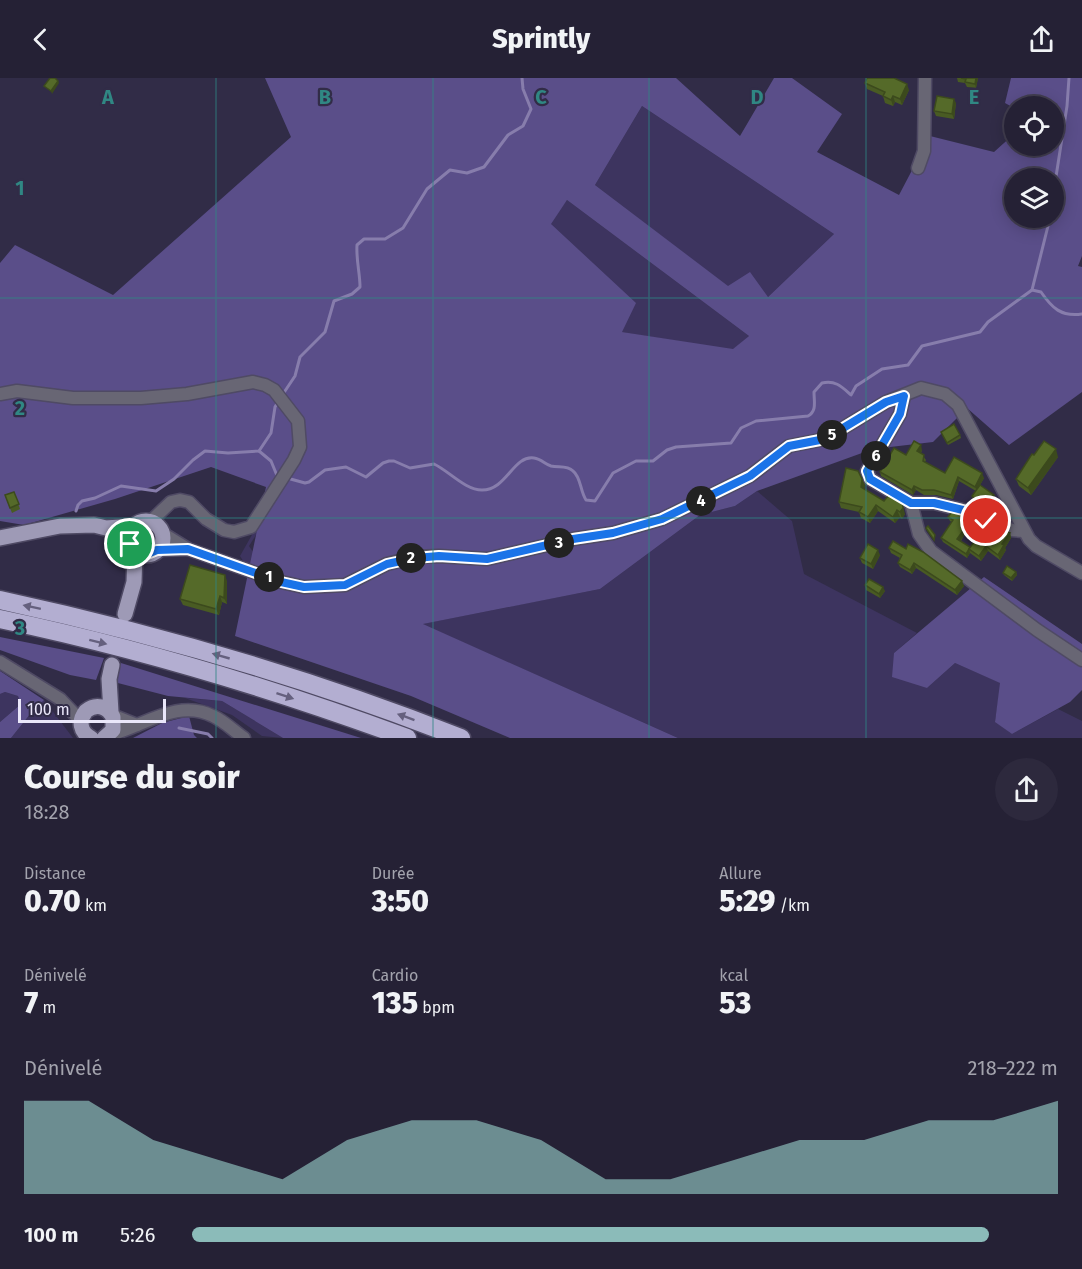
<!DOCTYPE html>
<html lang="fr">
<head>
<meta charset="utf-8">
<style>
	:root { --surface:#252135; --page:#2d293d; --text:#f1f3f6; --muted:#a3a3ad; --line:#423e50; --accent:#8bbbb9 }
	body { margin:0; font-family:"Fira Sans",sans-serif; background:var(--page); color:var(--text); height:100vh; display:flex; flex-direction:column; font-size:22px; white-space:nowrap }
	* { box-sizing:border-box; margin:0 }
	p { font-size:20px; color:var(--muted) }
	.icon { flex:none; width:33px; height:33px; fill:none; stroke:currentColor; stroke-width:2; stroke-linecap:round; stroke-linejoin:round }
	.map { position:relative; height:660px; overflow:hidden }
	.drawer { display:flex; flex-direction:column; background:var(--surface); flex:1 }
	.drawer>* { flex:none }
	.buttons { position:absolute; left:1004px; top:18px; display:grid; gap:12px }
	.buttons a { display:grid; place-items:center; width:60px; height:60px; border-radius:50%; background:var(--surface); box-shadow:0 3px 15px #0003,0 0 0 2px var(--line); font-size:30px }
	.scale { position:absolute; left:18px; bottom:15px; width:148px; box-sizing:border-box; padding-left:6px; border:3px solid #eae7fa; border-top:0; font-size:16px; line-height:21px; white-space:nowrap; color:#eae7fa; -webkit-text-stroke:4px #312c47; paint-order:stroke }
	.pin { position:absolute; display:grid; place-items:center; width:51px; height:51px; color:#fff; margin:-26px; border:3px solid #fff; border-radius:50%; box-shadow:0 2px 6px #0007 }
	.km { position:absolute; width:30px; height:30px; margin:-15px; border-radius:50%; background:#222; color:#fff; font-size:16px; line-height:30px; text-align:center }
	.round { display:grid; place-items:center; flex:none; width:63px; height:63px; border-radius:32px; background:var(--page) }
	.headline { display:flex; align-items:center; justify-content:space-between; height:102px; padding:0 24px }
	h1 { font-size:33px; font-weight:800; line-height:45px }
	.stats { display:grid; grid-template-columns:repeat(3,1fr); gap:9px; height:102px; padding:6px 24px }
	.stats div { display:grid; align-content:center }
	.stats b { font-size:30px; font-weight:800 }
	.stats small { font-size:16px; font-weight:400 }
	.stats p { font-size:16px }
	.chart { height:168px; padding:12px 24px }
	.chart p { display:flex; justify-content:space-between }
	.chart svg { width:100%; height:108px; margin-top:6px; fill:var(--accent); opacity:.7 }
	ul { padding:0 24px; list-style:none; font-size:20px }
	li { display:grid; grid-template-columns:96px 72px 1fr; align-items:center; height:45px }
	li i { height:15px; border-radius:8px; background:var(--accent) }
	header { display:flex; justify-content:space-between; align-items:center; height:78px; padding:0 24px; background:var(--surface); font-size:27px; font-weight:800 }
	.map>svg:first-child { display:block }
	.green { fill:#3d345f }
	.forest { fill:#5a4e89; fill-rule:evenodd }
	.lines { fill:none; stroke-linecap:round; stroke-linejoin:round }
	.stream { stroke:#877dac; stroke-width:3 }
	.minor-casing { stroke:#4f4a64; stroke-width:15 }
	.major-casing { stroke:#4f4a64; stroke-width:18 }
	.highway-casing { stroke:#4f4a64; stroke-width:21 }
	.minor { stroke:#686674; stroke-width:12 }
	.major { stroke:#9e9ab6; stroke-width:15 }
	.highway { stroke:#b3aed1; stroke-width:18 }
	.wall { fill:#495b23 }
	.shaded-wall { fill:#3c4a1d }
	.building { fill:#556a29; stroke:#3c4a1d; stroke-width:1.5 }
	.oneway { fill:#65607e }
	.route-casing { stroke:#fff; stroke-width:12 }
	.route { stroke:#1a73e8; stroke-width:8 }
	.grid { fill:none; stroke:#308783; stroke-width:1.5; stroke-opacity:0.55 }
	.grid-label { font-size:20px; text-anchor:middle; font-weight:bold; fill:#308783; stroke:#312c47; stroke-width:4.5; stroke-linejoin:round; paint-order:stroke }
</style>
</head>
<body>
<header><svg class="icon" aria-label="back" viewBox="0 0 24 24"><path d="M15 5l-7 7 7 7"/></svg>Sprintly<svg class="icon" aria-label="share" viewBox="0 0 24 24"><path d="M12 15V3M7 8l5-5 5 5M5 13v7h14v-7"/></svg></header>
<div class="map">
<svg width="1082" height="660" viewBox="0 0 1082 660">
	<rect width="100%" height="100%" fill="#312c47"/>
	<g class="green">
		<polygon points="642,28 834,156 768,219 728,209 595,107"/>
		<polygon points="567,122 749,258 733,272 621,254 550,145"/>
		<polygon points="757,413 792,443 804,496 917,555 894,575 927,610 955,585 1001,605 995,643 1012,656 1058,631 1082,643 1082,660 678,660 422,546 600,511 700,437 735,428"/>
		<polygon points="262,439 266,441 249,468 260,484 287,493 245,486 240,478"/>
		<polygon points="5,614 18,618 21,626 0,644 0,616"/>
		<polygon points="185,620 222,623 283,660 262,658 232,637"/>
		<polygon points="44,622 73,660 11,660 31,635"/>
	</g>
	<g class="forest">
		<path d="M265 0H676L740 58 774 0H792L842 36 817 74 899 117 930 58 994 74 1014 56V68H1053V28L1014 30 1005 25 1011 0H1082V178L1078 188 1082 189V314L1009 367 967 330 933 364 873 371 757 413 735 428 700 437 600 511 423 546 678 660H510L411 618 235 558 266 409 211 389 115 421 24 447 0 443V185L15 167 113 217 291 59ZM642 28 834 156 768 219 750 194 728 208 595 107ZM1014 100H1053V140H1014ZM567 122 749 258 733 271 622 254 636 225 551 146Z"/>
		<polygon points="984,499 1082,566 1082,612 1070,624 1012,656 995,644 1000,605 955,585 927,610 892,599 894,575"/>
		<polygon points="0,559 104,580 96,602 70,597 0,572"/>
		<polygon points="121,585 361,660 283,660 222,623 168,618 114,604"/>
		<polygon points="0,593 44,622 31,635 11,660 0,660 0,644 21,626 18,618 5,614 0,616"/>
		<polygon points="189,638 194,657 197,660 133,660 162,645"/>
	</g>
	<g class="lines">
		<g class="stream">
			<polyline points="1053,118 1067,28 1069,0"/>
			<polyline points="1032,212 1050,140"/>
			<path d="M283 316 295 298 300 279 325 254 334 223 352 216 360 209C360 195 356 182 357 167L364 161H385L403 150 427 111 450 92 467 95 484 89 508 57 523 48 531 31 523 11 522 0"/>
			<polyline points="259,373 271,383 278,400"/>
			<path d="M287 400 305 405 309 404 325 392 346 389 366 399 383 385 389 383H394L410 390 434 386C449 393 465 412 482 412 507 412 513 377 534 380 541 381 545 386 551 388 558 390 567 387 573 393 581 399 580 413 586 422L595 423 613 395 636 383H653L667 372 676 369 731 365 741 350 756 343 808 338C817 333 814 324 814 314L822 305C836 302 842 309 851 317L856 308 882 291 908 287 922 268 980 254 988 244 1032 212 1041 214C1052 230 1061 239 1082 236"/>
			<polyline points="76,433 78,427 82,423 95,420 121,408 156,413 174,401 193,382 205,373 228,375 259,373 271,355 275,329 278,324"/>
			<polyline points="179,650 208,656 212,660"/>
		</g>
		<g class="minor-casing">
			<g id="minor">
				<polyline points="918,90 924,73 925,0"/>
				<polyline points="0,316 17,313 73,320 141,320 187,316 253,304 265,307 274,312 298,343 300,369 294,382 251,449 234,454 224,452 206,441 189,424 180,422 171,424 150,444"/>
				<polyline points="904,318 900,336 867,393 870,401 911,425 934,425 950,429 967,433 986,443 1012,452 1023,453"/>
				<polyline points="911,425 919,456 931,473 1037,552 1082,582"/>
				<polyline points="162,455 188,471 281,504 304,509 345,507 387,486 415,479 439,478 487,481 573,461 613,455 662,441 750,398 789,368 825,361 886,324 921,310 945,316 958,327 1029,461 1036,468 1082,495"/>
				<polyline points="157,472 188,471"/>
				<polyline points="0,584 60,621 81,643"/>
				<polyline points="112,637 137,647"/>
				<path d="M109 657C143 649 177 620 213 638 224 643 234 653 244 660"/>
			</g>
		</g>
		<g class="major-casing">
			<g id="major">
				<circle cx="146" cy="460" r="17"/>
				<polyline points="0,460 60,448 94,447 106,450 134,448"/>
				<polyline points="125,536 134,504 135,473"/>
				<polyline points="111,634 109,601 112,587"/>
				<path d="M91 660C80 654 78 643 86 633 96 625 107 628 113 639V652L104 660"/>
			</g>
		</g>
		<g class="highway-casing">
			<g id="highway">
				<path d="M0 522C157 556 312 601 461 660"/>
				<path d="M0 541C139 570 274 611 407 660"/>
			</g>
		</g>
		<use href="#minor" class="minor"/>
		<use href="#major" class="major"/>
		<use href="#highway" class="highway"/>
	</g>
	<g class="wall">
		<polygon points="957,0 978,0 976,10 967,9 965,5 958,4"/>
		<polygon points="865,5 909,12 902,27 895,24 893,28 885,25 883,18 867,11"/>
		<polygon points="956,25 954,41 936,38 934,33"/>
		<polygon points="942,357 960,357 961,360 948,367"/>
		<polygon points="922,372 921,375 926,382 925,384 945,395 984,400 980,407 994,417 995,420 985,433 972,426 971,424 973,421 972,418 976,413 959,403 953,421 936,417 924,417 916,412 913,417 881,398 880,394 906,377"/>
		<polygon points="1034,377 1058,379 1031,417 1019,408 1016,401"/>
		<polygon points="862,401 865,407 864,411 905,436 902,441 900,439 895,445 878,433 870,445 861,440 859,434 841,430 839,424"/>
		<polygon points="14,414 20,431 12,435 5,417"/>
		<polygon points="948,439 969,443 964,449 966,454 961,463 970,469 981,464 1010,455 1011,460 1005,470 1006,472 1000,482 988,473 981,483 970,475 967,480 943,464 941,460 952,444 950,443"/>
		<polygon points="889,470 964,508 957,517 916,490 912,496 900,489 898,485 900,480 891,475"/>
		<polygon points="880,477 873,491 862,485 860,480"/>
		<polygon points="1016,494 1017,497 1012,503 1004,497 1003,495"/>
		<polygon points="227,503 227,526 222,524 219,537 183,527 180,521"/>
		<polygon points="865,507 885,513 880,520 866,512"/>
	</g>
	<g class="shaded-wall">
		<polygon points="976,0 978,0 976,10 975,6"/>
		<polygon points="58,3 59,5 52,16 51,13"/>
		<polygon points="907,6 909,12 902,27 900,21"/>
		<polygon points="893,18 895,24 893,28 891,22"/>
		<polygon points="954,21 956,25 954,41 952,36"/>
		<polygon points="921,367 922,372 919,378 917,373"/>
		<polygon points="1056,371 1058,379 1031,417 1028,410"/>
		<polygon points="982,395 984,400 977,413 975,409"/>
		<polygon points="958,399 959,403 953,421 951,417"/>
		<polygon points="862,401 865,407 863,415 861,409"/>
		<polygon points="914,408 916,412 913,417 912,412"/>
		<polygon points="994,417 995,420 985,433 984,430"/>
		<polygon points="902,424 905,436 902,441 900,434"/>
		<polygon points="876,427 878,433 870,445 868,439"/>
		<polygon points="897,432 900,439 895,445 893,439"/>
		<polygon points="967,439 969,443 963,452 961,447"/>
		<polygon points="965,450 966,454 959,465 957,461"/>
		<polygon points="1010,455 1011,460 1005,470 1006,472 1000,482 998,477 1002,466"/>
		<polygon points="986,468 988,473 981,483 979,478"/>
		<polygon points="970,469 969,471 970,475 967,480 966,476"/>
		<polygon points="878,472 880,477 873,491 871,486"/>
		<polygon points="914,485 916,490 912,496 910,492"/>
		<polygon points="1016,494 1017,497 1012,503 1011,500"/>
		<polygon points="225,497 227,503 227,526 224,520"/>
		<polygon points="962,503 964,508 957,517 955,512"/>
		<polygon points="883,509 885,513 880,520 879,516"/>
		<polygon points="220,518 222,524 219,537 216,531"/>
	</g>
	<g class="building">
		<polygon points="50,0 55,0 58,3 51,13 44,8"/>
		<polygon points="867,0 894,0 907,6 900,21 893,18 891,22 883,18 885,14 865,5"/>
		<polygon points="961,0 976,0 975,6 965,4 966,1"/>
		<polygon points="937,18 954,21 952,36 934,33"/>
		<polygon points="954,346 960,357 947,365 941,354"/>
		<polygon points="914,363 921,367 917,373 924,377 923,383 945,395 954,379 982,395 975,409 958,399 951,417 934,412 922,412 914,408 912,412 880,394 894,370 906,377"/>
		<polygon points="1044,363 1056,371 1028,410 1016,401 1032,376 1034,377"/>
		<polygon points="846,390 858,393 862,401 861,409 884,423 889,417 902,424 903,430 900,434 897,432 893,439 876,427 868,439 859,434 862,429 839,424"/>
		<polygon points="980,407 994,417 984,430 971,424 974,420 972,418"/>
		<polygon points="14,414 19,426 10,430 5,417"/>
		<polygon points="952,434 967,439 961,447 965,450 957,461 970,469 966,476 941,460 953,442 948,439"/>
		<polygon points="928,448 935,457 934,462 926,450"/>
		<polygon points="992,449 1010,455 1002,466 1004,467 998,477 986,468 979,478 969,471 976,461 981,464"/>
		<polygon points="893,463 906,471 908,466 923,474 962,503 955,512 914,485 910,492 898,485 902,477 889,470"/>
		<polygon points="868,466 878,472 871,486 860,480"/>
		<polygon points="190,487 225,497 224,520 220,518 216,531 180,521"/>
		<polygon points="1007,488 1016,494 1011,500 1003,495"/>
		<polygon points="869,501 883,509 879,516 865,507"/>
	</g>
	<defs><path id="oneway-solid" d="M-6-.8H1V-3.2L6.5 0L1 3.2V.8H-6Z" transform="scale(1.5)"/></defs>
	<g class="oneway">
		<use href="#oneway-solid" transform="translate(32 529) rotate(-168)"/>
		<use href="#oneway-solid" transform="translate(98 564) rotate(14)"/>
		<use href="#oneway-solid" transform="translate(221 578) rotate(-164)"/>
		<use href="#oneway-solid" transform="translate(285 618) rotate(18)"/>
		<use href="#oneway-solid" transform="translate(406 639) rotate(-160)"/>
	</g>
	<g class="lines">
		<g class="route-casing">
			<polyline id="route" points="130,466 135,473 145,477 157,472 188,471 281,504 304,509 345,507 387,486 415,480 439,478 487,481 573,461 613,455 662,441 750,398 789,368 825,361 886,324 904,318 900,336 867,393 870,401 911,425 934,425 967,433 986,443"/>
		</g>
		<use href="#route" class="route"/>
	</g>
	<path class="grid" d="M216 0V660M433 0V660M649 0V660M866 0V660M0 220H1082M0 440H1082"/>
	<g class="grid-label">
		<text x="108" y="26">A</text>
		<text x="325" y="26">B</text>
		<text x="541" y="26">C</text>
		<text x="757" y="26">D</text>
		<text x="974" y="26">E</text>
		<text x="20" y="117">1</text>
		<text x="20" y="337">2</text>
		<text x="20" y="557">3</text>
	</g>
</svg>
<div class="buttons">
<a><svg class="icon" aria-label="locate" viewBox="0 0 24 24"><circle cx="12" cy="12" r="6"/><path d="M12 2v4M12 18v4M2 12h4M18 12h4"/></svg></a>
<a><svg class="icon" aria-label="layers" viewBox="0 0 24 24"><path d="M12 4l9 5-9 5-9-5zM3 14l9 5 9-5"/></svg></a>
</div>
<div class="scale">100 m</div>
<div class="pin" style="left:130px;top:466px;background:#1e9e55"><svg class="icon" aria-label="arrive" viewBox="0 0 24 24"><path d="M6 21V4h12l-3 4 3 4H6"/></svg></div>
<div class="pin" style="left:986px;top:443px;background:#d93025"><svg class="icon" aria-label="check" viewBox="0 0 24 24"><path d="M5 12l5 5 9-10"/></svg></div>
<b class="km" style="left:269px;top:499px">1</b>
<b class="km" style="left:411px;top:480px">2</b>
<b class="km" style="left:559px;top:465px">3</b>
<b class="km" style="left:701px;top:423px">4</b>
<b class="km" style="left:832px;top:357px">5</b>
<b class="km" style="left:876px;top:378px">6</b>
</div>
<section class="drawer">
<div class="headline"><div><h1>Course du soir</h1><p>18:28</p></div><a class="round"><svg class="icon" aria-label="share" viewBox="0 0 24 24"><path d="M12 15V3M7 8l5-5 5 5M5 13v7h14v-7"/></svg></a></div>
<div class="stats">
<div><p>Distance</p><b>0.70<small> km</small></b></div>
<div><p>Durée</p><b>3:50</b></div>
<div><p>Allure</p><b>5:29<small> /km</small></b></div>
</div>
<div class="stats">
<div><p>Dénivelé</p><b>7<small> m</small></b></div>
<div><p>Cardio</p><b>135<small> bpm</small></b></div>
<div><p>kcal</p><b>53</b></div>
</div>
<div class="chart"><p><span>Dénivelé</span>218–222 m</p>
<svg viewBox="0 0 160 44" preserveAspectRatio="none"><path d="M0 44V6L10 6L20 22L30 30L40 38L50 22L60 14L70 14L80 22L90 38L100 38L110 30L120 22L130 22L140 14L150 14L160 6V44z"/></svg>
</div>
<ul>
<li><b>100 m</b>5:26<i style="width:92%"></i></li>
</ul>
</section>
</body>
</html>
